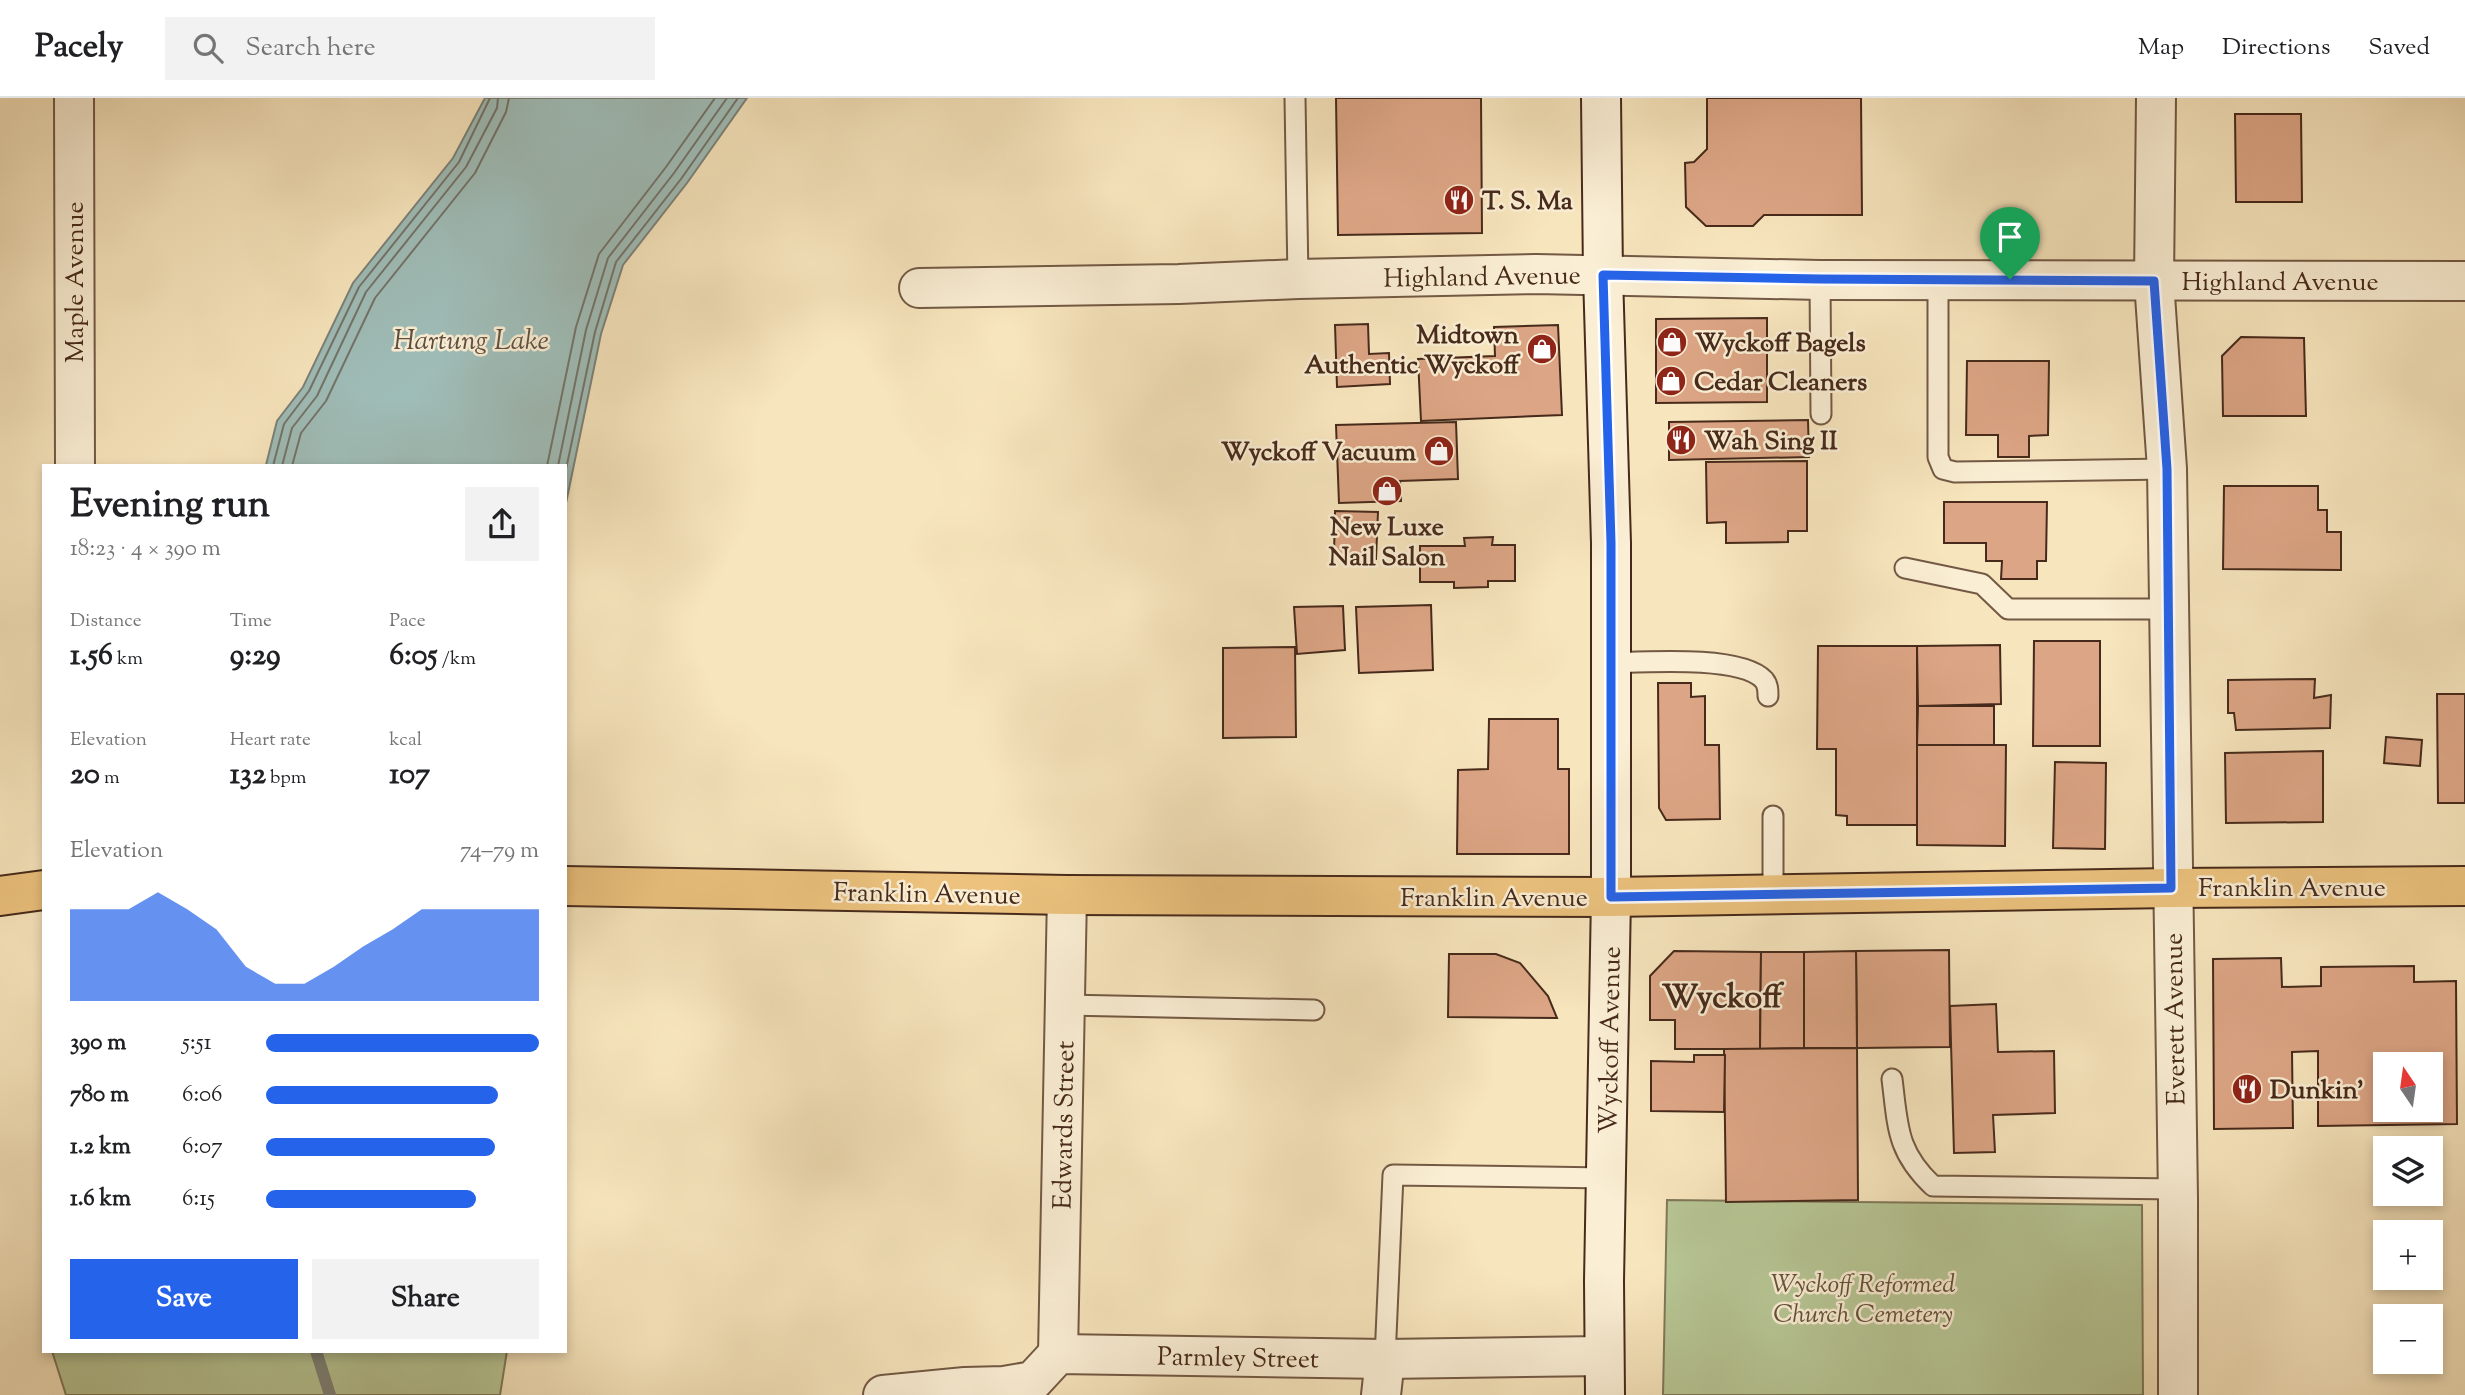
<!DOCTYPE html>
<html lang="en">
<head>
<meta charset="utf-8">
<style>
	:root { --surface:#fff; --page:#f2f2f2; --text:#202124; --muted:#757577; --line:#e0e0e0; --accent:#2563eb }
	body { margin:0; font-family:"Sorts Mill Goudy",serif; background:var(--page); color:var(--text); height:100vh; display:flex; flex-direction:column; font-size:26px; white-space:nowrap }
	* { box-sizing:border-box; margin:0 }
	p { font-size:23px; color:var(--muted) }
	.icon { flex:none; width:38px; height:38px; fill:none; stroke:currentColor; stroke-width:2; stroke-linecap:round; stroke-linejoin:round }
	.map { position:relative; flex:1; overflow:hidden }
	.side { position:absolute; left:42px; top:366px; width:525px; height:889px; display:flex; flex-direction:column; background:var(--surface); border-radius:0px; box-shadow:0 4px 10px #0003 }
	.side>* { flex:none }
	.needle { width:46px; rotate:347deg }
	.buttons { position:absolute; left:2373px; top:954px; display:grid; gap:14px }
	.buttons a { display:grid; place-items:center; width:70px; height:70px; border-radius:0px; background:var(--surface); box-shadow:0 4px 10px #0003; font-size:35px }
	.pin { position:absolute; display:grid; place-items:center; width:60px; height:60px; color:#fff; margin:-72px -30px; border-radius:50% 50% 50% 0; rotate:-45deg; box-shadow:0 0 7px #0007 }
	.pin .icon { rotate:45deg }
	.round { display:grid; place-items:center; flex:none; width:74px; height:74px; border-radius:0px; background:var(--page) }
	.overview { display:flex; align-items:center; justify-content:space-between; height:119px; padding:0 28px }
	h1 { font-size:38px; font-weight:700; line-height:52px }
	.metrics { display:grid; grid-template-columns:repeat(3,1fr); gap:10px; height:119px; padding:7px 28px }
	.metrics div { display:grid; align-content:center }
	.metrics b { font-size:30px; font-weight:700 }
	.metrics small { font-size:19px; font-weight:400 }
	.metrics p { font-size:19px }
	.chart { height:196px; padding:14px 28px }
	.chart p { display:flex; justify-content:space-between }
	.chart svg { width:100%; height:126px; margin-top:7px; fill:var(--accent); opacity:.7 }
	.cta { display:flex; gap:14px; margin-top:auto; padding:14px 28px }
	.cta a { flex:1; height:80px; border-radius:0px; background:var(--accent); color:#fff; font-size:28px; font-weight:700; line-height:80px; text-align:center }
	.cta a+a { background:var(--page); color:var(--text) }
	ul { padding:0 28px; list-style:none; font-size:23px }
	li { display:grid; grid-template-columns:112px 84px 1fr; align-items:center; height:52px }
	li i { height:18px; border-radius:9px; background:var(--accent) }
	header { display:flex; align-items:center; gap:42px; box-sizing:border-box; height:98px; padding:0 35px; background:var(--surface); border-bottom:2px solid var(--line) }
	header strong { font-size:33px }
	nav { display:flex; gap:38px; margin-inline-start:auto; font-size:24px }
	.search { width:490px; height:63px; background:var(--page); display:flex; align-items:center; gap:18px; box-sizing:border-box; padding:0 24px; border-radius:0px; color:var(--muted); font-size:26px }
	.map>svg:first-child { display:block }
	.green { fill:#b7c695; stroke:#7f7858; stroke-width:2 }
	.water { fill:#9fbdb8; stroke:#7c8279; stroke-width:2 }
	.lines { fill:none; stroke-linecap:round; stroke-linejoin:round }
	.shore { stroke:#73746a; stroke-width:2 }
	.stream { stroke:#7c8279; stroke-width:12 }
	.building { fill:#dca585; stroke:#472a1b; stroke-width:2; fill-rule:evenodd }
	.service-casing { stroke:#735944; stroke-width:23 }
	.minor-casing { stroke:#735944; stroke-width:42 }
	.secondary-casing { stroke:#472a1b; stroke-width:42 }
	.primary-casing { stroke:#472a1b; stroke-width:42 }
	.service { stroke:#faeed4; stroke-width:19 }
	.minor { stroke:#faeed4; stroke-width:38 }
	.secondary { stroke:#faeed4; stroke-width:38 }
	.primary { stroke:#ecc27e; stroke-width:38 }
	.route-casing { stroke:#fff; stroke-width:14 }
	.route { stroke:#2563eb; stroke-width:9 }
	.labels { text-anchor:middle; stroke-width:5; stroke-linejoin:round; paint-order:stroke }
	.poi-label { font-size:26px; font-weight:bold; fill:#472a1b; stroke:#faeed4; text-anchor:start }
	.street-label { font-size:26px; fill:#472a1b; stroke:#faeed4 }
	.park-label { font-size:26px; font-style:italic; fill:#63513a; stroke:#faeed4 }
	.water-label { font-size:28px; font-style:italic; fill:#5d4f42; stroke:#faeed4 }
	.district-label { font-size:33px; font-weight:bold; fill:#472a1b; stroke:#faeed4 }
</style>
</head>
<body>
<header>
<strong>Pacely</strong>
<div class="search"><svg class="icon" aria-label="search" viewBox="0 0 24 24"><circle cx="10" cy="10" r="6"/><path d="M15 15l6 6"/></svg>Search here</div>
<nav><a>Map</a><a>Directions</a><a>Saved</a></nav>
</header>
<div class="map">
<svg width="2465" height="1297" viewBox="0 0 2465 1297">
	<rect width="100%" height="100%" fill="#f7e5bd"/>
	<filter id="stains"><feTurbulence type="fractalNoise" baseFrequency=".00286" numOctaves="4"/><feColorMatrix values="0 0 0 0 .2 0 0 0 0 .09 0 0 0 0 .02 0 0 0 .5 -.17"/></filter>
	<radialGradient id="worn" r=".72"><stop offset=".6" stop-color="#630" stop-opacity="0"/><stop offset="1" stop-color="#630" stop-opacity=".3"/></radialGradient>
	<g class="green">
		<polygon points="1667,1102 2142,1107 2143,1297 1663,1297"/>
		<polygon points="52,1253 507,1253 500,1297 66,1297"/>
	</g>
	<polygon class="water" points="485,0 747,0 687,85 623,167 601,236 565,410 565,368 266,367 277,323 303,289 353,185 453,60"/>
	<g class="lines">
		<g class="shore">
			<polyline points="273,368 284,326 309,293 359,189 459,64 490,0"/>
			<polyline points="282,368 292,330 317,298 366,194 466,69 497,10 498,0"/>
			<polyline points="292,368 301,335 326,303 375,200 475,75 506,14 509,0"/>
			<polyline points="547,368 576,229 599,156 666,69 715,0"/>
			<polyline points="558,368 586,232 608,160 674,75 727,0"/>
			<polyline points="565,376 595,234 616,164 681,81 738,0"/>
		</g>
		<polyline class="stream" points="316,1253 330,1297"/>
	</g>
	<g class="building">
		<polygon points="1336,0 1481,0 1482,135 1338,137"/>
		<polygon points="1707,0 1861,0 1862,117 1764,117 1753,128 1706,128 1686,109 1685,65 1694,64 1707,51"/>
		<polygon points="2235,16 2301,16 2302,104 2236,104"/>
		<polygon points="1767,220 1767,304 1656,305 1656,221"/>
		<polygon points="1368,226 1369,256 1389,255 1390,286 1337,289 1335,227"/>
		<polygon points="1558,227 1562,317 1421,323 1418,261 1495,258 1494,229"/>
		<polygon points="2241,239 2304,240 2306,318 2223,318 2222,258"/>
		<polygon points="1967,263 2049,263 2048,337 2029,338 2029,359 1998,359 1998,337 1966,337"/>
		<polygon points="1808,322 1809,359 1669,362 1669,324"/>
		<polygon points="1456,324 1458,381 1400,383 1401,403 1339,405 1336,327"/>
		<polygon points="1807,363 1807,433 1788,433 1788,444 1726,445 1726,424 1707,425 1706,364"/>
		<polygon points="2224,388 2318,388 2318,412 2327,412 2327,434 2341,434 2341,472 2223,471"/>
		<polygon points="1944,404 2047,404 2046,463 2037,463 2037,481 2001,481 2002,463 1986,463 1986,445 1944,445"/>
		<polygon points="1335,413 1378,414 1376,461 1334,457"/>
		<polygon points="1493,439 1492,447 1515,447 1515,483 1488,483 1488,489 1454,490 1454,484 1420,484 1420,448 1465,448 1464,440"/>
		<polygon points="1431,507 1433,572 1359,575 1356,509"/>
		<polygon points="1343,508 1345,552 1297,556 1294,509"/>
		<polygon points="2034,543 2100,543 2100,648 2033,648"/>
		<polygon points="2000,547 2001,606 1918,608 1917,548"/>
		<polygon points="1818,548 1917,548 1917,727 1847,727 1847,718 1836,717 1836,651 1817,651"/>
		<polygon points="1295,549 1296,639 1223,640 1223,550"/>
		<polygon points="2315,581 2314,600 2331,597 2330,630 2236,632 2234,615 2228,615 2228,582"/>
		<polygon points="1658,585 1691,585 1691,599 1705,598 1705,647 1719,647 1720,721 1666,722 1659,710"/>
		<polygon points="2437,596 2465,596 2465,705 2438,705"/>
		<polygon points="1918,608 1994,608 1994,647 1917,647"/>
		<polygon points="1489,621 1558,621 1558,671 1569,671 1569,756 1457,756 1458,672 1488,671"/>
		<polygon points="2386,639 2422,642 2420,668 2384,665"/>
		<polygon points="1917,647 2006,647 2005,748 1917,747"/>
		<polygon points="2323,653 2323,724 2226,725 2225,655"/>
		<polygon points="2055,664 2106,665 2105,751 2053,750"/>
		<polygon points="1949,852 1950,949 1857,950 1856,853"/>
		<polygon points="1674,853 1761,854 1760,951 1675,951 1675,922 1650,922 1650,878"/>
		<polygon points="1856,853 1857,950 1804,950 1804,854"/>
		<polygon points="1761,854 1804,854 1804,950 1760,951"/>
		<polygon points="1449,856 1496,856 1520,865 1548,898 1557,920 1448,919"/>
		<path d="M2281 860 2282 889 2321 888V869L2414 868V884L2456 883 2457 1026 2318 1028V953L2292 954 2293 1030 2214 1031 2213 861ZM2385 966H2431V1012H2385Z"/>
		<polygon points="1996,906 1998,954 2054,953 2055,1015 1993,1017 1995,1054 1954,1055 1950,908"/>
		<polygon points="1857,950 1858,1102 1726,1104 1724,951"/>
		<polygon points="1694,957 1725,957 1724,1014 1651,1013 1651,963 1694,964"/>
	</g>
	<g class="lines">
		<g class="service-casing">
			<g id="service">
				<polyline points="1295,0 1298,181"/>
				<polyline points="1938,181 1938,359 1943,371 1955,374 2167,371"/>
				<polyline points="1820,182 1821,316"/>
				<polyline points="1905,470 1982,486 2008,511 2168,511"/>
				<path d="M1611 565C1645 564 1741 557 1764 582 1768 587 1768 592 1768 598"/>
				<polyline points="1773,718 1773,797"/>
				<polyline points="1065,907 1314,912"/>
				<path d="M1892 981C1898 1028 1896 1053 1933 1088L2178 1091"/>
				<polyline points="1385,1261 1393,1077 1607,1080"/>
			</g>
		</g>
		<g class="minor-casing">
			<g id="minor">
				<polyline points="74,0 75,368"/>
				<polyline points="2156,0 2154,183 2167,371 2178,1100 2178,1297"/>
				<polyline points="919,190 1179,186 1298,181 1536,176 1820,182 2465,183"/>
				<polyline points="1058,1256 1067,797"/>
				<polyline points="883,1297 965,1289 1004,1288 1033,1283 1058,1256 1385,1261 1604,1258"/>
				<polyline points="1381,1297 1385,1261"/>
			</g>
		</g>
		<g class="secondary-casing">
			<polyline id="secondary" points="1601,0 1603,177 1611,445 1611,799 1604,1183 1605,1297"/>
		</g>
		<g class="primary-casing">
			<g id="primary">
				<polyline points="565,788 1067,797 1611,799 2171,790 2465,788"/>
				<polyline points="0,798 44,792"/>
			</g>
		</g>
		<use href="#service" class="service"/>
		<use href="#minor" class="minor"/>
		<use href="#secondary" class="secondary"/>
		<use href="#primary" class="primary"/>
	</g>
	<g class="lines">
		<g class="route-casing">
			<polygon id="route" points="1603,177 1820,181 2154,183 2167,371 2171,790 1611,799 1611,445"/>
		</g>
		<use href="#route" class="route"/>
	</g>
	<defs>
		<g id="restaurant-disc" transform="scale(1.575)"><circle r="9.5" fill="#8f2418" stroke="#faeed4"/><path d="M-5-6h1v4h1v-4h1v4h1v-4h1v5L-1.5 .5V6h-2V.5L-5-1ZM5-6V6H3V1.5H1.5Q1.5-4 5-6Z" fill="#fff"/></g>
		<g id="shop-disc" transform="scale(1.575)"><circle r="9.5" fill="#8f2418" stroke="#faeed4"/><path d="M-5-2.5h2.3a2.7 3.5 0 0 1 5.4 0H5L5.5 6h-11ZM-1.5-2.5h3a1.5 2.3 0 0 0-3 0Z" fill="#fff"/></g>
	</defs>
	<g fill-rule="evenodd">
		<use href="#restaurant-disc" x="1459" y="102"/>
		<use href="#shop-disc" x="1672" y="244"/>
		<use href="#shop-disc" x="1542" y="251"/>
		<use href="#shop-disc" x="1671" y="283"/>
		<use href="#restaurant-disc" x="1681" y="342"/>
		<use href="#shop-disc" x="1439" y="353"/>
		<use href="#shop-disc" x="1387" y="393"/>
		<use href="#restaurant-disc" x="2247" y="991"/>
	</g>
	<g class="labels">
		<g class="poi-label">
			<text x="1482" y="111">T. S. Ma</text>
			<text x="1519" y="245" text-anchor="end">Midtown<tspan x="1519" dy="30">Authentic Wyckoff</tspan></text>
			<text x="1695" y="253">Wyckoff Bagels</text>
			<text x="1694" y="292">Cedar Cleaners</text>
			<text x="1704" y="351">Wah Sing II</text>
			<text x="1416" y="362" text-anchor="end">Wyckoff Vacuum</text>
			<text x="1387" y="437" text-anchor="middle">New Luxe<tspan x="1387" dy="30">Nail Salon</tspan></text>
			<text x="2270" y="1000">Dunkin'</text>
		</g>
		<g class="street-label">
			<text transform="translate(1482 178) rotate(-1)" y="9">Highland Avenue</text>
			<text x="2280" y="192">Highland Avenue</text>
			<text transform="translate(74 184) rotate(-90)" y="9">Maple Avenue</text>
			<text x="2292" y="798">Franklin Avenue</text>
			<text transform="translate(927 795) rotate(1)" y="9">Franklin Avenue</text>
			<text x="1494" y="808">Franklin Avenue</text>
			<text transform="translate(2174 921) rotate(-91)" y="9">Everett Avenue</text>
			<text transform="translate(1609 942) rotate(-89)" y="9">Wyckoff Avenue</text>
			<text transform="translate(1063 1027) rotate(-89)" y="9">Edwards Street</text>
			<text transform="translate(1238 1259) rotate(1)" y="9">Parmley Street</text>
		</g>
		<g class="park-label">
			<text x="1863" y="1194">Wyckoff Reformed<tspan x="1863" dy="30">Church Cemetery</tspan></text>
		</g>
		<g class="water-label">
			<text x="471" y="251">Hartung Lake</text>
		</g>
		<g class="district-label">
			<text x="1722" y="909">Wyckoff</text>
		</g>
	</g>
	<rect width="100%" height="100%" filter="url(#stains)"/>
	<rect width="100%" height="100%" fill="url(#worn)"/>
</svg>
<div class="buttons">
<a><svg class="needle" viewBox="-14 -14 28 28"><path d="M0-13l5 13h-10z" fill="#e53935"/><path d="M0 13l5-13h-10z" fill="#757577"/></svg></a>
<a><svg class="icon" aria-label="layers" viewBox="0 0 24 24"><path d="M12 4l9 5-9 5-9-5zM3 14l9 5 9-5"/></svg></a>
<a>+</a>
<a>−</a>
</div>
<div class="pin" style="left:2010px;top:181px;background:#1e9e55"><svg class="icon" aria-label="arrive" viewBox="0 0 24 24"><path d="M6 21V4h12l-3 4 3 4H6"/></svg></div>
<section class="side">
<div class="overview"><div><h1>Evening run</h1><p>18:23 · 4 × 390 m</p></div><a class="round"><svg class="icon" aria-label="share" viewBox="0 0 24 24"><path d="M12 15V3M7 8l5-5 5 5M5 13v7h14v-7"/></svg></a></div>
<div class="metrics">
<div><p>Distance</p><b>1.56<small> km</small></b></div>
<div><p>Time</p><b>9:29</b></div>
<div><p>Pace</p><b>6:05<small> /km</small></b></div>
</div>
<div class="metrics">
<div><p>Elevation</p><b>20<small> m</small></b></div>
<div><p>Heart rate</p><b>132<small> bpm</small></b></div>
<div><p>kcal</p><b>107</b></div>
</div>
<div class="chart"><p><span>Elevation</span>74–79 m</p>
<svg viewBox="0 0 160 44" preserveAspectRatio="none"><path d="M0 44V12L10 12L20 12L30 6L40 12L50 19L60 32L70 38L80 38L90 32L100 25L110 19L120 12L130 12L140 12L150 12L160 12V44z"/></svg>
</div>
<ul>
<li><b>390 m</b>5:51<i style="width:100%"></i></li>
<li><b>780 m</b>6:06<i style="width:85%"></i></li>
<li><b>1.2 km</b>6:07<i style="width:84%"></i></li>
<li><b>1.6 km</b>6:15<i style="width:77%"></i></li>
</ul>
<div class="cta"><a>Save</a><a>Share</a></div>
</section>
</div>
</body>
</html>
